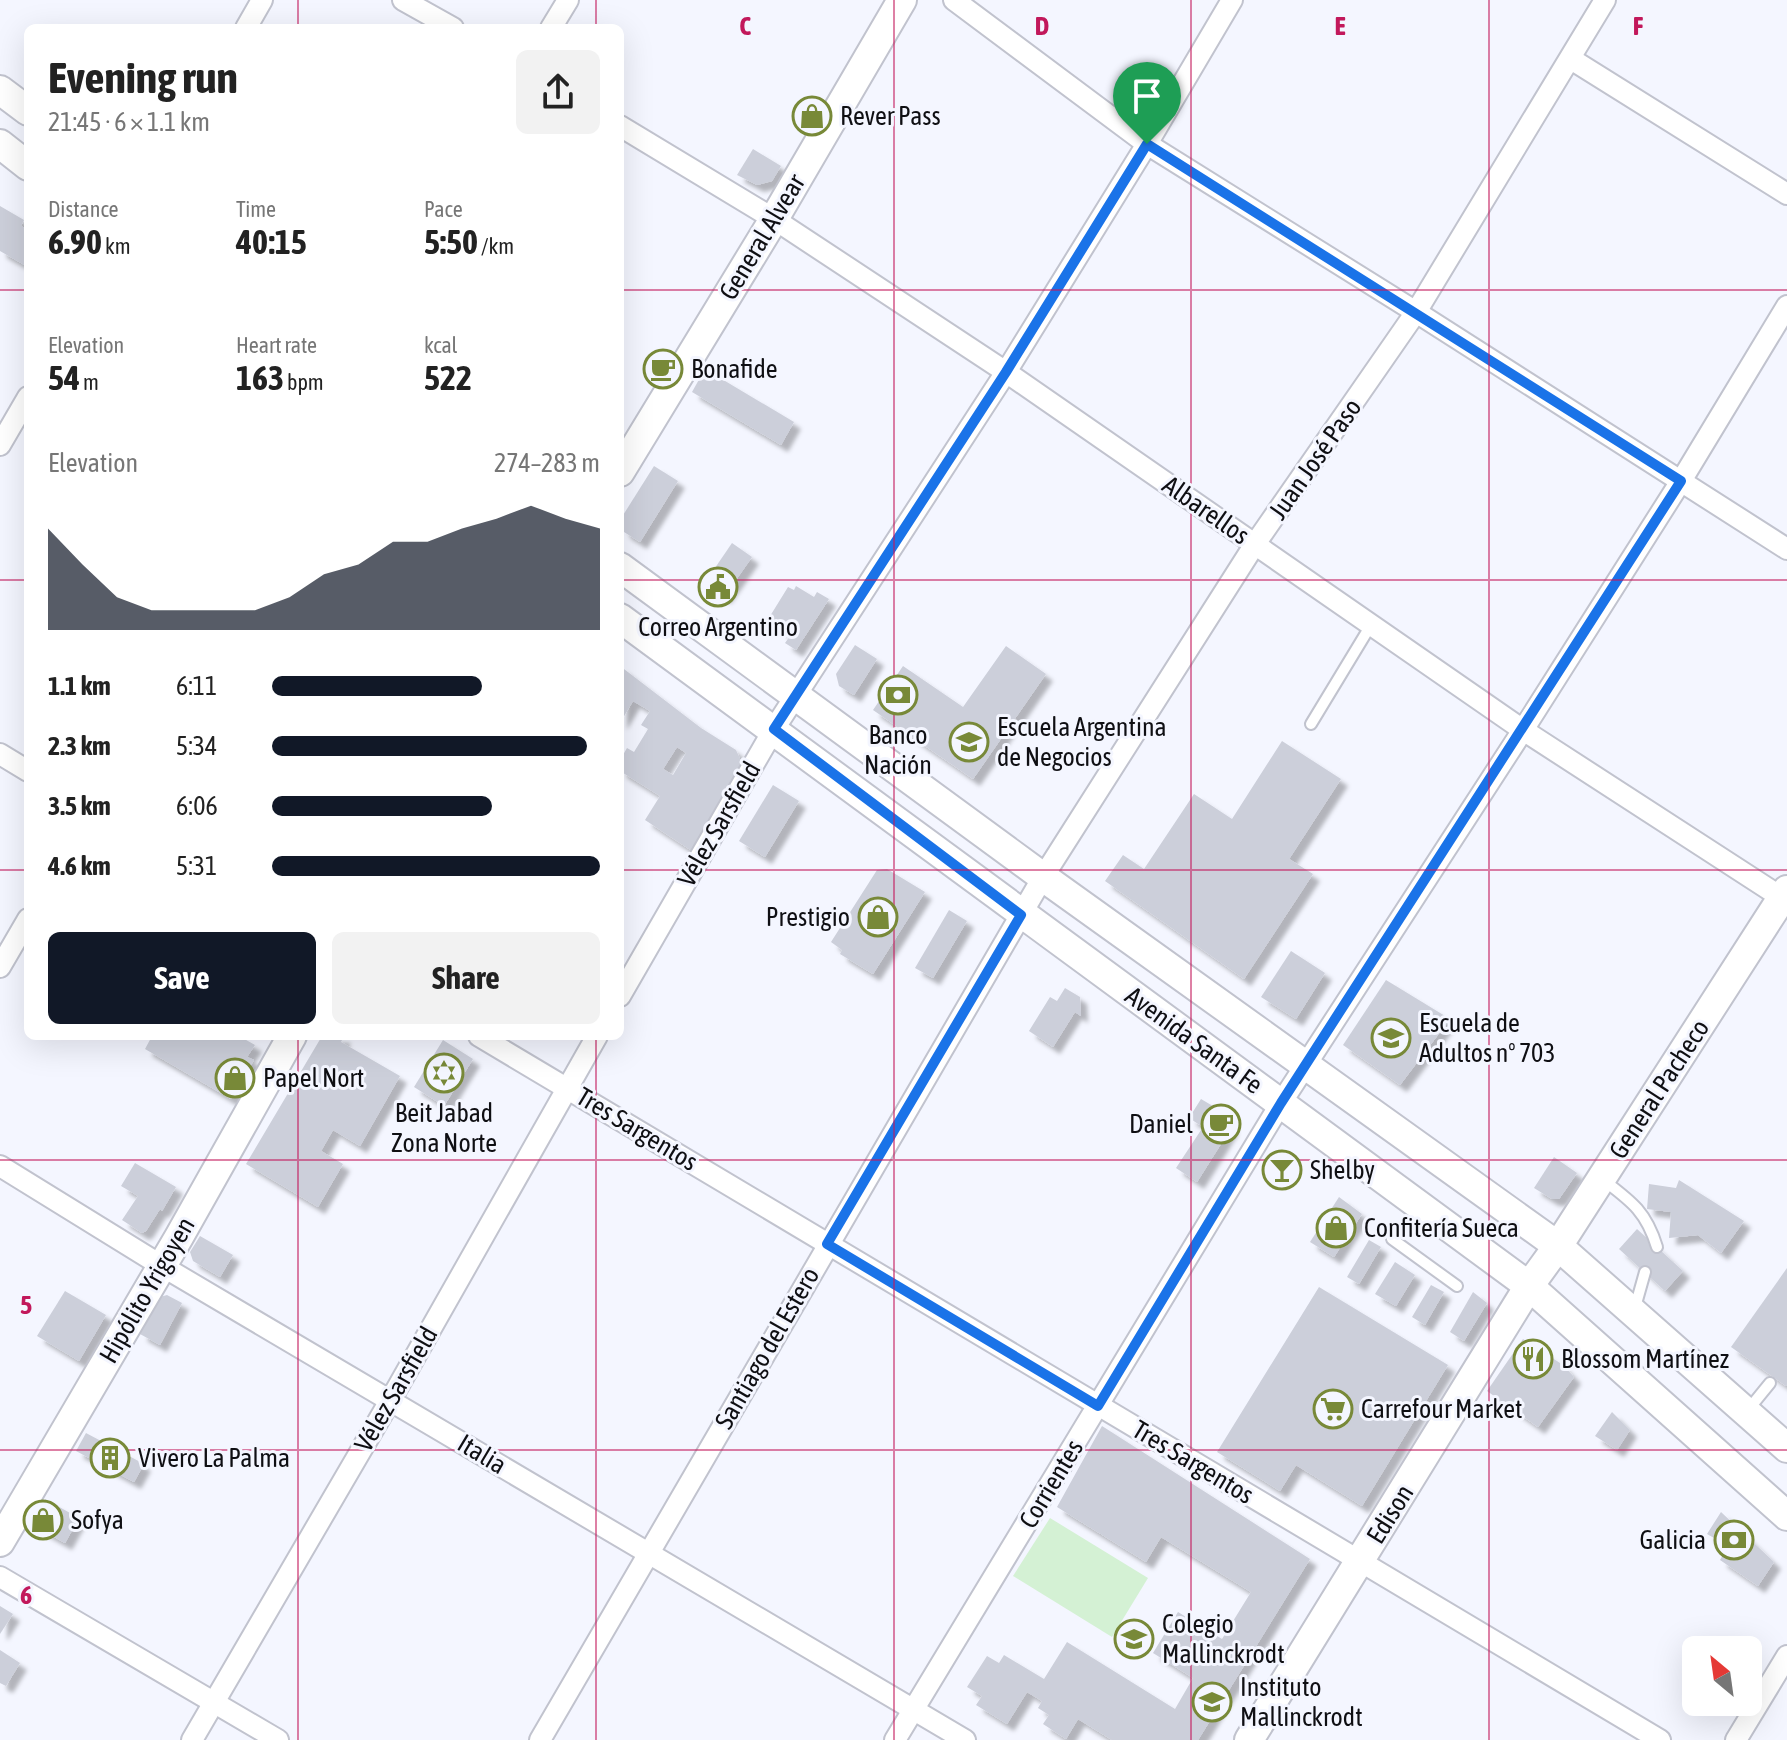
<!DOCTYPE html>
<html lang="en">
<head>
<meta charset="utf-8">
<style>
	:root { --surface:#fff; --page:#f2f2f2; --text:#222; --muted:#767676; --accent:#111827 }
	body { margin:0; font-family:"Asap Condensed",sans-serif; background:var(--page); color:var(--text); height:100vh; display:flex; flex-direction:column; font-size:30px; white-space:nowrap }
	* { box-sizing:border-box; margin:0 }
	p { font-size:26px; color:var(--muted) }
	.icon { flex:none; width:44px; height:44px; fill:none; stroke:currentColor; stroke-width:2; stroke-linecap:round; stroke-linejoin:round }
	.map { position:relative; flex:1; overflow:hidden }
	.details { position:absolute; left:24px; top:24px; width:600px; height:1016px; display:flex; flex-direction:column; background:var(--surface); border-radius:12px; box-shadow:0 8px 32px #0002 }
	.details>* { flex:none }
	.needle { width:52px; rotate:331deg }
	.tools { position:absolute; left:1682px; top:1636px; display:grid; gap:16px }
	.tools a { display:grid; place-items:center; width:80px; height:80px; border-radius:12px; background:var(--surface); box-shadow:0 8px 32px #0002; font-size:40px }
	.pin { position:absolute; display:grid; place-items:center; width:68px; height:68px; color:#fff; margin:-82px -34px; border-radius:50% 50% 50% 0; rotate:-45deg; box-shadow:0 0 8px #0007 }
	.pin .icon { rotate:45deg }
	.round { display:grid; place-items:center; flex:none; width:84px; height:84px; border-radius:12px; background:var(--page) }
	.head { display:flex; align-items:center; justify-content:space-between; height:136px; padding:0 24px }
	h1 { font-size:44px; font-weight:700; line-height:60px }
	.metrics { display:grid; grid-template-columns:repeat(3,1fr); gap:12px; height:136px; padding:8px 24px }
	.metrics div { display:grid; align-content:center }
	.metrics b { font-size:34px; font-weight:700 }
	.metrics small { font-size:22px; font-weight:400 }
	.metrics p { font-size:22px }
	.chart { height:224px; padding:16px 24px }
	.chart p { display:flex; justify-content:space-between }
	.chart svg { width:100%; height:144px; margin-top:8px; fill:var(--accent); opacity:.7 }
	.cta { display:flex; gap:16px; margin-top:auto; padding:16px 24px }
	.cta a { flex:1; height:92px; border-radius:12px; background:var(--accent); color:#fff; font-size:32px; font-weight:700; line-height:92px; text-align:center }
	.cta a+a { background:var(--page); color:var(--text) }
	ul { padding:0 24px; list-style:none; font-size:26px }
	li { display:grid; grid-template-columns:128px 96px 1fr; align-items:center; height:60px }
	li i { height:20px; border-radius:10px; background:var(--accent) }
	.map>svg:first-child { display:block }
	.green { fill:#d4f1d4 }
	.building { fill:#cccfda; fill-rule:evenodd; filter:url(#shadow) }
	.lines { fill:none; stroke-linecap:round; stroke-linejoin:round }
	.lane-casing { stroke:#c1c3ce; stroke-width:14 }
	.street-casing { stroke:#c1c3ce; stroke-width:24 }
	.secondary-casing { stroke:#c1c3ce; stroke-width:32 }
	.lane { stroke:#fff; stroke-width:10 }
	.street { stroke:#fff; stroke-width:20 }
	.secondary { stroke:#fff; stroke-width:28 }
	.route-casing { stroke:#fff; stroke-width:16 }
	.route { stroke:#1a73e8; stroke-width:10 }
	.grid { fill:none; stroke:#c2185b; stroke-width:2; stroke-opacity:0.55 }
	.labels { text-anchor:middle; stroke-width:6; stroke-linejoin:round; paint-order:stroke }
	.poi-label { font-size:26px; fill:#0f0f13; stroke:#f4f6ff; text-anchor:start }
	.street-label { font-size:26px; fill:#0f0f13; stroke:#f4f6ff }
	.grid-label { font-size:26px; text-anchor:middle; font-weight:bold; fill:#c2185b; stroke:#f4f6ff; stroke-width:6; stroke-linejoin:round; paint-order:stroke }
</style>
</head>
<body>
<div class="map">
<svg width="1787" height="1740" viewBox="0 0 1787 1740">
	<defs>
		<filter id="shadow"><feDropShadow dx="7" dy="7" stdDeviation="2" flood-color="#0004"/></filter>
	</defs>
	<rect width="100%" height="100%" fill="#f4f6ff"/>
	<polygon class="green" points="1050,1518 1148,1578 1112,1637 1013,1576"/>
	<g class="building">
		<polygon points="753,149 781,166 772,181 757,185 737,175"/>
		<polygon points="0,206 24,220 21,226 28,230 28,267 0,251"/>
		<polygon points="705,369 794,422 781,445 692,392"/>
		<polygon points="654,466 678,481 640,542 624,532 620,520"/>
		<polygon points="732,543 752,557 724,597 704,584"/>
		<polygon points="796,586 814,597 817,592 829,599 796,650 785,643 790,636 767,621 788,587 794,590"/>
		<polygon points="855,645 877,659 854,695 839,686 836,674"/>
		<polygon points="1006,646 1046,674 973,779 873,710 903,666 963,707"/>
		<path d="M620 666 701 728 736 750 741 761 740 774 692 851 645 820 660 796 620 771V760L627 748 634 752 648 729 641 725 650 711 633 701 620 723ZM677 747 686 753 673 775 663 769Z"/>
		<polygon points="1282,741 1341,779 1289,859 1313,874 1244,979 1105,881 1123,855 1144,869 1194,794 1232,819"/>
		<polygon points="773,785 799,801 765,857 739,841"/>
		<polygon points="887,869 925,892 873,974 840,954 842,950 831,942 877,870"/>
		<polygon points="949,910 967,921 933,978 915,968"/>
		<polygon points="1291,951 1325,973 1296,1019 1261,997"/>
		<polygon points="1386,980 1450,1019 1400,1085 1343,1045"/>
		<polygon points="1065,988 1080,997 1081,1016 1075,1012 1053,1047 1029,1031 1050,997 1057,1001"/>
		<polygon points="152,1036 239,1036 255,1045 247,1057 254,1060 231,1099 145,1049"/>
		<polygon points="322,1036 344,1036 341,1042 400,1076 360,1146 333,1130 321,1151 343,1164 318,1207 246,1164"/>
		<polygon points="443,1040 473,1059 444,1106 414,1087"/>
		<polygon points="1201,1099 1228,1115 1231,1128 1197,1182 1176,1168 1203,1127 1189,1118"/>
		<polygon points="1554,1157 1577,1173 1559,1199 1552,1199 1534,1188"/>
		<polygon points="135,1163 176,1187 162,1211 160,1209 146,1231 142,1233 122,1220 138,1196 121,1186"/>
		<polygon points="1679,1180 1744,1221 1721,1253 1698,1235 1669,1238 1671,1212 1647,1209 1649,1184 1676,1188"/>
		<polygon points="1339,1197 1362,1214 1334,1257 1310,1242"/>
		<polygon points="1637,1229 1683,1271 1665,1291 1619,1249"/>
		<polygon points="200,1236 233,1255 220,1277 193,1261 190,1252"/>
		<polygon points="1369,1240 1381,1247 1359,1284 1347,1277"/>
		<polygon points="1395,1262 1415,1275 1396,1306 1375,1294"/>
		<polygon points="1787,1268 1787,1384 1786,1386 1731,1347"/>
		<polygon points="1431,1285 1444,1292 1425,1325 1412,1317"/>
		<polygon points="1319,1287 1448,1365 1362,1506 1296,1465 1280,1491 1217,1452"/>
		<polygon points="65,1291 106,1315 79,1361 37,1336"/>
		<polygon points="1473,1292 1487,1303 1464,1341 1450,1332"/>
		<polygon points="167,1295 182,1303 160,1345 140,1334 160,1297"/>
		<polygon points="1523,1339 1563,1365 1574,1377 1538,1427 1487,1391"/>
		<polygon points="1612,1412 1630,1430 1617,1450 1595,1436"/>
		<polygon points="1102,1426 1310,1559 1198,1740 1112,1740 1078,1719 1066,1739 1043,1724 1049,1715 1038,1708 1042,1701 1027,1692 1007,1724 976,1705 982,1696 967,1687 987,1656 999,1663 1004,1655 1044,1679 1067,1642 1175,1709 1193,1678 1153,1653 1178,1612 1222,1639 1251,1592 1161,1537 1146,1562 1057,1507"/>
		<polygon points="86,1433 144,1464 134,1482 76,1451"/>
		<polygon points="45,1499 79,1518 65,1543 31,1524"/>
		<polygon points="1721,1512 1774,1562 1758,1586 1720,1560 1728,1546 1707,1534"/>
		<polygon points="0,1606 13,1614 0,1634"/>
		<polygon points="0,1650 20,1663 6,1686 0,1683"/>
	</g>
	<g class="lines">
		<g class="lane-casing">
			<g id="lane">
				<polyline points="1311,724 1371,625"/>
				<path d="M1602 1179C1631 1201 1646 1211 1657 1247"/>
				<polyline points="1392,1239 1457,1286"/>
				<polyline points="1634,1311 1645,1272"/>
				<polyline points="1748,1410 1770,1383"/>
			</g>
		</g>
		<g class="street-casing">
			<g id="street">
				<polyline points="403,0 453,28"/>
				<polyline points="954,0 1147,144 1416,312 1787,549"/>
				<polyline points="246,28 262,0"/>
				<polyline points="551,28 568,0"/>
				<polyline points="1571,59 1787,194"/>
				<polyline points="620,126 774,219 1006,372 1523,730 1787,901"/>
				<polyline points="0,445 28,397"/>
				<polyline points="0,754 28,771"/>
				<polyline points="0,967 28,919"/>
				<polyline points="620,996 774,729 1006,372 1147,144 1232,0"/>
				<polyline points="479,1036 1660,1740"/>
				<polyline points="0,1166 162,1266 965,1740"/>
				<polyline points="0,1577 278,1740"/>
				<polyline points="192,1740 391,1399 597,1036"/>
				<polyline points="540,1740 1043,877 1255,544 1416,312 1605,0"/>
				<polyline points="895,1740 1281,1103 1523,730 1681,481 1787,306"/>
				<polyline points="1736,1740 1787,1656"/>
			</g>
		</g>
		<g class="secondary-casing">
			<g id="secondary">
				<polyline points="0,90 28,111"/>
				<polyline points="0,144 28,166"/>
				<polyline points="620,472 774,219 902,0"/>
				<polyline points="620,567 1043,877 1558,1246 1787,1448"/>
				<polyline points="620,618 1529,1286 1787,1516"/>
				<polyline points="0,1542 179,1237 292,1036"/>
				<polyline points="1249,1740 1529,1286 1558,1246 1787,890"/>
			</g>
		</g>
		<use href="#lane" class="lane"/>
		<use href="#street" class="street"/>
		<use href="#secondary" class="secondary"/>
	</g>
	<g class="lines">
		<g class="route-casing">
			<polygon id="route" points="1147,144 1681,481 1281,1103 1098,1406 827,1244 1021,915 774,729 1006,372"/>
		</g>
		<use href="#route" class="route"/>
	</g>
	<path class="grid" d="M298 0V28M596 0V28M894 0V1740M1191 0V1740M1489 0V1740M0 290H28M620 290H1787M0 580H28M620 580H1787M0 870H28M620 870H1787M298 1036V1740M596 1036V1740M0 1160H1787M0 1450H1787"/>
	<defs>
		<g id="shop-ring" transform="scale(2)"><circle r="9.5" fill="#f4f6ff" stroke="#788938" stroke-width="1.5"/><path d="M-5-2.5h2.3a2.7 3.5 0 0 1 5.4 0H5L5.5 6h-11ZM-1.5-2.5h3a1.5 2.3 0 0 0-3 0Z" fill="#788938"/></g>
		<g id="cafe-ring" transform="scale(2)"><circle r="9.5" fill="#f4f6ff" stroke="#788938" stroke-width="1.5"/><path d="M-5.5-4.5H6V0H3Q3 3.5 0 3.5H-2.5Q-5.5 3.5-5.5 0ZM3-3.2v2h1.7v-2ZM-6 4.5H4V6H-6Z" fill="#788938"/></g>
		<g id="civic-ring" transform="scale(2)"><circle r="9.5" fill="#f4f6ff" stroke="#788938" stroke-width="1.5"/><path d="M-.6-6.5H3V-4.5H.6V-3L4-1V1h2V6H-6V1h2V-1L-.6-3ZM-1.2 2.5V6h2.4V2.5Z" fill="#788938"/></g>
		<g id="bank-ring" transform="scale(2)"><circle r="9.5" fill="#f4f6ff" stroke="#788938" stroke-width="1.5"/><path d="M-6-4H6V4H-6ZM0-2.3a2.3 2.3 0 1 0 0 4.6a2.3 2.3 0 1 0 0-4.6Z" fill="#788938"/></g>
		<g id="university-ring" transform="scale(2)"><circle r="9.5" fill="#f4f6ff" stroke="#788938" stroke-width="1.5"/><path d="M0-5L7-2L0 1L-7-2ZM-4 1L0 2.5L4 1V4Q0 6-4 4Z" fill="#788938"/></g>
		<g id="school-ring" transform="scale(2)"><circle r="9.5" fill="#f4f6ff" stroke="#788938" stroke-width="1.5"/><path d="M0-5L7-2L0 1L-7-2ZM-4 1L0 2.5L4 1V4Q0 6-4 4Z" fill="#788938"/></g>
		<g id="synagogue-ring" transform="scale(2)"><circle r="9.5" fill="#f4f6ff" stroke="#788938" stroke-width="1.5"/><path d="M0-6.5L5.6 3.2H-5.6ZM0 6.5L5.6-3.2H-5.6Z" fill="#788938"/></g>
		<g id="bar-ring" transform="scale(2)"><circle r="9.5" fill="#f4f6ff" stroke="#788938" stroke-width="1.5"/><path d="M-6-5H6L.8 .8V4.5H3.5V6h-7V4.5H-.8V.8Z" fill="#788938"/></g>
		<g id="restaurant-ring" transform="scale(2)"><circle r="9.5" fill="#f4f6ff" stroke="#788938" stroke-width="1.5"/><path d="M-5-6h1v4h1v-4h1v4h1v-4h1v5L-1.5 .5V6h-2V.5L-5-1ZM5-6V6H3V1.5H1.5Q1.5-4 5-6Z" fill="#788938"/></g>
		<g id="supermarket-ring" transform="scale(2)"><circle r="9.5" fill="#f4f6ff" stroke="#788938" stroke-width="1.5"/><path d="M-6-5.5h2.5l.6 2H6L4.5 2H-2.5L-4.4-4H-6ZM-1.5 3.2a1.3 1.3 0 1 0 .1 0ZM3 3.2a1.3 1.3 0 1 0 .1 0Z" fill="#788938"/></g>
		<g id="building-ring" transform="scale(2)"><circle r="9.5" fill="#f4f6ff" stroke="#788938" stroke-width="1.5"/><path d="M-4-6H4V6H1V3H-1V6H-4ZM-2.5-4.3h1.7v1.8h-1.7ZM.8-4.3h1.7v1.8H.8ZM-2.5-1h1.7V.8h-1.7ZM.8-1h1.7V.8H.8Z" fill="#788938"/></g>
	</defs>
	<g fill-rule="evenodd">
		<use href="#shop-ring" x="812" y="116"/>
		<use href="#cafe-ring" x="663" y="369"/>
		<use href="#civic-ring" x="718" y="587"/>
		<use href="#bank-ring" x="898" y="695"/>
		<use href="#university-ring" x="969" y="742"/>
		<use href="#shop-ring" x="878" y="917"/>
		<use href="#school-ring" x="1391" y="1038"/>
		<use href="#synagogue-ring" x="444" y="1073"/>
		<use href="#shop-ring" x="235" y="1078"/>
		<use href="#cafe-ring" x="1221" y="1124"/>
		<use href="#bar-ring" x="1282" y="1170"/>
		<use href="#shop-ring" x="1336" y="1228"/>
		<use href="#restaurant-ring" x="1533" y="1359"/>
		<use href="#supermarket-ring" x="1333" y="1409"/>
		<use href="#building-ring" x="110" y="1458"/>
		<use href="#shop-ring" x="43" y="1520"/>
		<use href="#bank-ring" x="1734" y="1540"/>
		<use href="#school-ring" x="1134" y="1639"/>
		<use href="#school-ring" x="1212" y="1702"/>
	</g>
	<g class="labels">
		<g class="poi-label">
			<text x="840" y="125">Rever Pass</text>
			<text x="691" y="378">Bonafide</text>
			<text x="718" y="636" text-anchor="middle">Correo Argentino</text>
			<text x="997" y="736">Escuela Argentina<tspan x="997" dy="30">de Negocios</tspan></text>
			<text x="898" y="744" text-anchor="middle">Banco<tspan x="898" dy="30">Nación</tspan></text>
			<text x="850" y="926" text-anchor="end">Prestigio</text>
			<text x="1419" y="1032">Escuela de<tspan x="1419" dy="30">Adultos nº 703</tspan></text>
			<text x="263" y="1087">Papel Nort</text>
			<text x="444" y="1122" text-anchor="middle">Beit Jabad<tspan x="444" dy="30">Zona Norte</tspan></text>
			<text x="1193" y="1133" text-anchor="end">Daniel</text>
			<text x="1310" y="1179">Shelby</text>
			<text x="1364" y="1237">Confitería Sueca</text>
			<text x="1561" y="1368">Blossom Martínez</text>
			<text x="1361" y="1418">Carrefour Market</text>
			<text x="138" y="1467">Vivero La Palma</text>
			<text x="71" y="1529">Sofya</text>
			<text x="1706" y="1549" text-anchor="end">Galicia</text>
			<text x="1162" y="1633">Colegio<tspan x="1162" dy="30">Mallinckrodt</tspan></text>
			<text x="1240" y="1696">Instituto<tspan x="1240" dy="30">Mallinckrodt</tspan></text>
		</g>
		<g class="street-label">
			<text transform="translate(762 237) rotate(-59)" y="9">General Alvear</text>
			<text transform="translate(1315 459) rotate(-55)" y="9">Juan José Paso</text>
			<text transform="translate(1206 510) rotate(35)" y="9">Albarellos</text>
			<text transform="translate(719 824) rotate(-60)" y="9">Vélez Sarsfield</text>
			<text transform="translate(1194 1040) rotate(36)" y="9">Avenida Santa Fe</text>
			<text transform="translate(1659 1089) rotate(-57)" y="9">General Pacheco</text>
			<text transform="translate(637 1129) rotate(31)" y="9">Tres Sargentos</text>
			<text transform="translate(147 1290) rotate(-60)" y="9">Hipólito Yrigoyen</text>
			<text transform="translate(767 1348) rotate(-60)" y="9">Santiago del Estero</text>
			<text transform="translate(396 1389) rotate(-60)" y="9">Vélez Sarsfield</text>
			<text transform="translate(482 1454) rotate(31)" y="9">Italia</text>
			<text transform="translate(1193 1462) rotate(31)" y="9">Tres Sargentos</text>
			<text transform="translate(1051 1484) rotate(-59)" y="9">Corrientes</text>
			<text transform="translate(1390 1514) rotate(-58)" y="9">Edison</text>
		</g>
	</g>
	<g class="grid-label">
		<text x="745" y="35">C</text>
		<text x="1042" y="35">D</text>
		<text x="1340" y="35">E</text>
		<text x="1638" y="35">F</text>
		<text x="26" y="1314">5</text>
		<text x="26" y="1604">6</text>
	</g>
</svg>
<div class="tools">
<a><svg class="needle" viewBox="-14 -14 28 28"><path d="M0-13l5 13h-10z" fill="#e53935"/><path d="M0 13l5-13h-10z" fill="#767676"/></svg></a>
</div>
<div class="pin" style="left:1147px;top:144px;background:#1e9e55"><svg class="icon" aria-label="arrive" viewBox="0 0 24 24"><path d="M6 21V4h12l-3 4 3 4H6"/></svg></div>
<section class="details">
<div class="head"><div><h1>Evening run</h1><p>21:45 · 6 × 1.1 km</p></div><a class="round"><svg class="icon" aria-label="share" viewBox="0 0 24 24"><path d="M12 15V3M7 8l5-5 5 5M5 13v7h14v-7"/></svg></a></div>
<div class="metrics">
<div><p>Distance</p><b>6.90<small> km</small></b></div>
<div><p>Time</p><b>40:15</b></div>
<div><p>Pace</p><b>5:50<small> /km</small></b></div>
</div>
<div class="metrics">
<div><p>Elevation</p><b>54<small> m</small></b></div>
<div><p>Heart rate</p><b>163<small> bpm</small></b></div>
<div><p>kcal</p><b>522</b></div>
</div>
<div class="chart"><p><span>Elevation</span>274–283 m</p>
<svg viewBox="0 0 160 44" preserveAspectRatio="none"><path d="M0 44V13L10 24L20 34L30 38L40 38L50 38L60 38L70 34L80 27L90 24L100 17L110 17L120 13L130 10L140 6L150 10L160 13V44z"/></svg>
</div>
<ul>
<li><b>1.1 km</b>6:11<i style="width:64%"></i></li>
<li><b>2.3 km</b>5:34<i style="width:96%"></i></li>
<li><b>3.5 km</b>6:06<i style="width:67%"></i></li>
<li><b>4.6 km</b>5:31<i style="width:100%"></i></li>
</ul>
<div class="cta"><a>Save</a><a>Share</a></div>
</section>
</div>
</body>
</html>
